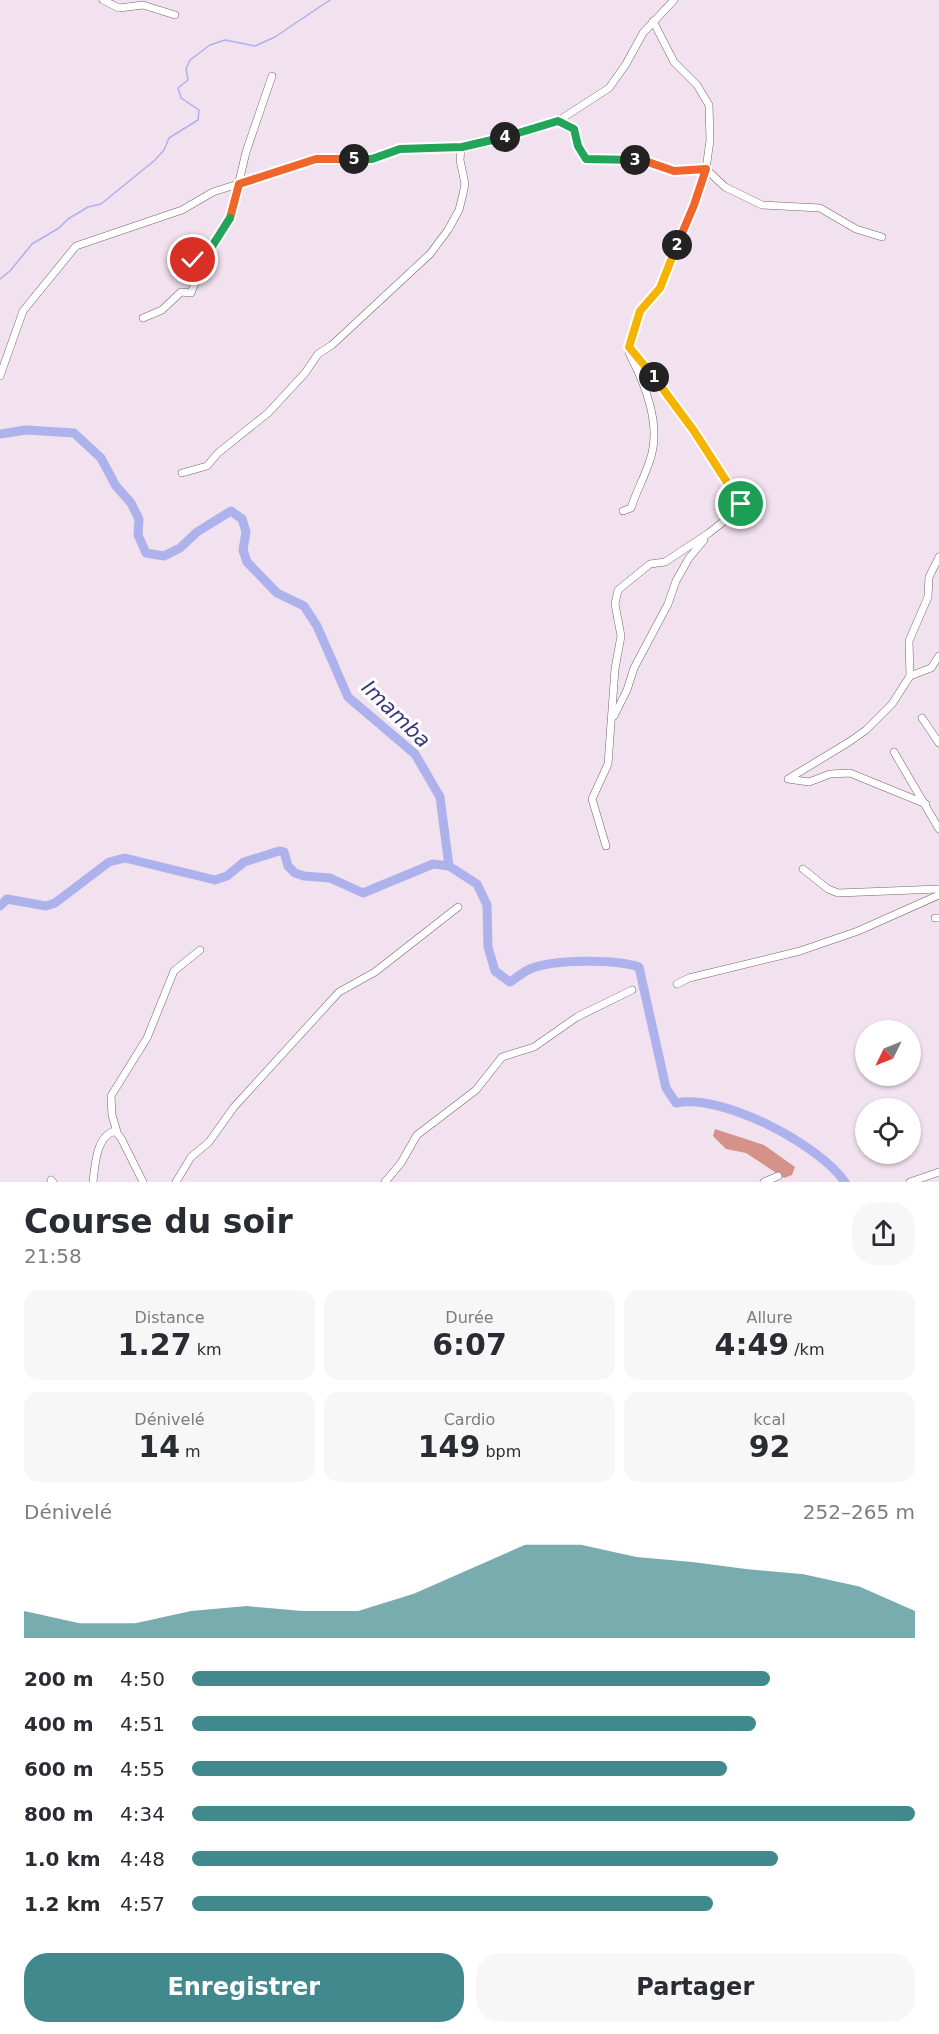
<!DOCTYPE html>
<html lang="fr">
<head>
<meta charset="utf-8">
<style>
	:root { --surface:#fff; --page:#f7f7f7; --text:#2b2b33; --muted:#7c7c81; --accent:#41898d }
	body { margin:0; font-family:"DejaVu Sans",sans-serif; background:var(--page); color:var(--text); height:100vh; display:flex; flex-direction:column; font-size:22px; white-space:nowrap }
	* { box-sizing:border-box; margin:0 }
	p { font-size:20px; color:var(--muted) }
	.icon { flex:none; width:33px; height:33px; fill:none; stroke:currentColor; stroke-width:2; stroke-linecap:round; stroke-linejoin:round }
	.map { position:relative; height:1182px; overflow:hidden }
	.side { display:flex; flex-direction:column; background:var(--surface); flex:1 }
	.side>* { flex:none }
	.needle { width:39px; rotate:227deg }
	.buttons { position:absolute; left:855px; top:1020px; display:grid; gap:12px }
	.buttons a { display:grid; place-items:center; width:66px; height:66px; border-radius:50%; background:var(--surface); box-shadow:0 2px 4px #0004; font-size:30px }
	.pin { position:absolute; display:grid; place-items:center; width:51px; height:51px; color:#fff; margin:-26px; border:3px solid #fff; border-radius:50%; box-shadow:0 2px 6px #0007 }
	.km { position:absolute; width:30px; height:30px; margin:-15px; border-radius:50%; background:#222; color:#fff; font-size:16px; line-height:30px; text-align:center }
	.round { display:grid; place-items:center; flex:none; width:63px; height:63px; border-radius:24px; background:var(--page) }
	.overview { display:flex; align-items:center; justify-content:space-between; height:102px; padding:0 24px }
	h1 { font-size:33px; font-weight:600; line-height:45px }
	.metrics { display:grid; grid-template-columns:repeat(3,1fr); gap:9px; height:102px; padding:6px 24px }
	.metrics div { display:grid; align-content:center; border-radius:15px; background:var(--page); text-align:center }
	.metrics b { font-size:30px; font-weight:600 }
	.metrics small { font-size:16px; font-weight:400 }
	.metrics p { font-size:16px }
	.chart { height:168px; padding:12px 24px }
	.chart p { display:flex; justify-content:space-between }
	.chart svg { width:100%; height:108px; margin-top:6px; fill:var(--accent); opacity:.7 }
	.button { display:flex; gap:12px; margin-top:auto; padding:12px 24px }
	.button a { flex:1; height:69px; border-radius:24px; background:var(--accent); color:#fff; font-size:24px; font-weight:600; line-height:69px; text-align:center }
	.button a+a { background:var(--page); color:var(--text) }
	ul { padding:0 24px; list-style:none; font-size:20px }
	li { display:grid; grid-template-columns:96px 72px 1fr; align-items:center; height:45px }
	li i { height:15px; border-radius:8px; background:var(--accent) }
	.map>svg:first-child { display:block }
	.forest { fill:#d49288 }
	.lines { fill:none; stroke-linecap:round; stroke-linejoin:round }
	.stream { stroke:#adb2ec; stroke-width:1.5 }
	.river { stroke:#adb2ec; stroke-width:9 }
	.minor-casing { stroke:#746570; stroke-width:8 }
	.minor { stroke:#fff; stroke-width:7 }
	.split-1-casing { stroke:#fff; stroke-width:12 }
	.split-2-casing { stroke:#fff; stroke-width:12 }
	.split-3-casing { stroke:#fff; stroke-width:12 }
	.split-4-casing { stroke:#fff; stroke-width:12 }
	.split-5-casing { stroke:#fff; stroke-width:12 }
	.split-6-casing { stroke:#fff; stroke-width:12 }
	.split-7-casing { stroke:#fff; stroke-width:12 }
	.split-1 { stroke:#f5b400; stroke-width:8 }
	.split-2 { stroke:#f5b400; stroke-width:8 }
	.split-3 { stroke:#f0652b; stroke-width:8 }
	.split-4 { stroke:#22a559; stroke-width:8 }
	.split-5 { stroke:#22a559; stroke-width:8 }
	.split-6 { stroke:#f0652b; stroke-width:8 }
	.split-7 { stroke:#22a559; stroke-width:8 }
	.labels { text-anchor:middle; stroke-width:6; stroke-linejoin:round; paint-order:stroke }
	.water-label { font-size:21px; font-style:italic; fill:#3a397d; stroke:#fff }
</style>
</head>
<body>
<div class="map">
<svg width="939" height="1182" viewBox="0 0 939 1182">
	<rect width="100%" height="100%" fill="#f2e1ee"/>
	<polygon class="forest" points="715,1129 764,1145 795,1167 792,1175 784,1178 746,1153 726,1149 713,1136"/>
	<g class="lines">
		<polyline class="stream" points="0,279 10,271 32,244 59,228 68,219 88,207 101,204 155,160 164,150 169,138 198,120 199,110 181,98 178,88 188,80 186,69 190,60 210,45 225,40 255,46 275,37 330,0"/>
		<g class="river">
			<path d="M0 434 26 430 74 433 101 458 116 486 131 503 139 519 138 535 146 553 164 556 180 548 197 532 231 511 242 519 246 532 243 550 247 562 277 593 304 606 317 626 348 697 415 754 440 797 449 866 477 884 487 905 488 947 495 971 510 982C516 978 523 972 530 969 554 959 615 959 639 967L666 1088 676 1103C722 1093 818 1144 845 1182"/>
			<polyline points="0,906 7,899 46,906 55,903 109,862 125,858 215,880 227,876 244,862 279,851 284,852 288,866 295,873 304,876 330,878 363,893 433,864 449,866"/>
		</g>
		<g class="minor-casing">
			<g id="minor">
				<polyline points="103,0 119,8 143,5 175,15"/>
				<polyline points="558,121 574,129 578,145 586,159 610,158 645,161 674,171 706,169 725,187 762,205 820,208 856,229 882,237"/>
				<polyline points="143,318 162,310 181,292 191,293 195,283 191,264 193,260 211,248 230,220 246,152 272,76"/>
				<polyline points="0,376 23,311 76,246 182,210 213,192 316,159 372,159 400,149 461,147 531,131 558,121 609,88 626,64 643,33 674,0"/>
				<polyline points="182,473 207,466 218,453 268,413 305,373 318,354 332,345 430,254 448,230 459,210 463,194 465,184 460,160 461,147"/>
				<path d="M623 511 631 508C636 492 645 476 650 460 662 425 645 384 629 353V347L640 311 660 288 694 205 706 169 710 140 709 105 697 85 674 62 653 21"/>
				<polyline points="910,676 931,668 939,656"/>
				<polyline points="614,716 627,690 634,668 668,604 676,581 689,558 704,540"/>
				<polyline points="922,718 939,743"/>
				<polyline points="894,752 939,829"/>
				<polyline points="926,804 850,773 830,774 809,782 788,779 849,742 866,730 892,704 910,676 909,641 928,597 929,577 939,557"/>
				<polyline points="606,846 592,799 608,764 615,669 621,636 615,604 618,590 650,564 665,562 709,533 738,510 741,504 695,431 662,386 629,347"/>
				<polyline points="803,869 828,889 838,893 939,889"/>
				<polyline points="935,918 939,918"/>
				<polyline points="677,984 689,978 800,951 858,931 939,895"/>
				<polyline points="117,1132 112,1115 111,1096 147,1038 174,971 200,950"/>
				<polyline points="51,1180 53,1182"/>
				<path d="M93 1182C95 1165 96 1136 115 1131L121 1138 143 1182"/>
				<polyline points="176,1182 191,1157 209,1142 234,1107 339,992 375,972 458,907"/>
				<polyline points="385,1182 401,1163 417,1135 476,1090 502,1057 534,1047 577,1017 632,990"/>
				<polyline points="764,1182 778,1176"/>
				<polyline points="910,1182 939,1172"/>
			</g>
		</g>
		<use href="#minor" class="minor"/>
	</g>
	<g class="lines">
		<g class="split-1-casing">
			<polyline id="split-1" points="654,377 694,431 741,504"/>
		</g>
		<g class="split-2-casing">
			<polyline id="split-2" points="654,377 629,347 640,311 660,288 677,245"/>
		</g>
		<g class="split-3-casing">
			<polyline id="split-3" points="635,160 645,161 674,171 706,169 694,205 677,245"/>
		</g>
		<g class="split-4-casing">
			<polyline id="split-4" points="505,137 558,121 574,129 578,146 586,159 635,160"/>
		</g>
		<g class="split-5-casing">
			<polyline id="split-5" points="354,159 372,159 400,149 462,147 505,137"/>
		</g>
		<g class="split-6-casing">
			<polyline id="split-6" points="230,218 239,184 316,159 354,159"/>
		</g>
		<g class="split-7-casing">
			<polyline id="split-7" points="193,260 211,248 230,218"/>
		</g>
		<use href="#split-1" class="split-1"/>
		<use href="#split-2" class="split-2"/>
		<use href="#split-3" class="split-3"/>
		<use href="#split-4" class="split-4"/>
		<use href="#split-5" class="split-5"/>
		<use href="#split-6" class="split-6"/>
		<use href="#split-7" class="split-7"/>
	</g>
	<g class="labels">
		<g class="water-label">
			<text transform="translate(396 714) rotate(44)" y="7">Imamba</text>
		</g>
	</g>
</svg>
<div class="buttons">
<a><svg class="needle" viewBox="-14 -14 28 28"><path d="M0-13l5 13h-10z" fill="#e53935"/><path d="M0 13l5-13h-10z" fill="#7c7c81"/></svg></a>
<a><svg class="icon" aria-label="locate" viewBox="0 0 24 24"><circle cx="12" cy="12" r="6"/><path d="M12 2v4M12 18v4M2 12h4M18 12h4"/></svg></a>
</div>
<div class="pin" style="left:741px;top:504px;background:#1e9e55"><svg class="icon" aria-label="arrive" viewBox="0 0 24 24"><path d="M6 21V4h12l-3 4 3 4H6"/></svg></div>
<div class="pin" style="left:193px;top:260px;background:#d93025"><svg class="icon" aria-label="check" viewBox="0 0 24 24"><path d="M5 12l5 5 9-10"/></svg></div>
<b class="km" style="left:654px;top:377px">1</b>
<b class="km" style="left:677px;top:245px">2</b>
<b class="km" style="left:635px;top:160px">3</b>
<b class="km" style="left:505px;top:137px">4</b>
<b class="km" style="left:354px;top:159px">5</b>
</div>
<section class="side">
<div class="overview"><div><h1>Course du soir</h1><p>21:58</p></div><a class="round"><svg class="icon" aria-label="share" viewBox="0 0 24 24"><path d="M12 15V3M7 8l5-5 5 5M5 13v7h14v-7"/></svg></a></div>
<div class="metrics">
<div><p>Distance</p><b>1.27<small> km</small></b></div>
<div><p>Durée</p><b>6:07</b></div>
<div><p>Allure</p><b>4:49<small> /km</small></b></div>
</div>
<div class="metrics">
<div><p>Dénivelé</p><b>14<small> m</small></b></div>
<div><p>Cardio</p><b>149<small> bpm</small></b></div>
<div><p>kcal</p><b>92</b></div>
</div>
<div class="chart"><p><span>Dénivelé</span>252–265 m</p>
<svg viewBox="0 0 160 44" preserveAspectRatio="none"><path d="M0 44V33L10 38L20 38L30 33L40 31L50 33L60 33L70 26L80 16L90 6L100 6L110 11L120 13L130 16L140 18L150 23L160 33V44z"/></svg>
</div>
<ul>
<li><b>200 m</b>4:50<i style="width:80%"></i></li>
<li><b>400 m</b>4:51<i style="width:78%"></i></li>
<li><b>600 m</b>4:55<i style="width:74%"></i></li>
<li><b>800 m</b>4:34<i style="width:100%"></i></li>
<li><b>1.0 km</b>4:48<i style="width:81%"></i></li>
<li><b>1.2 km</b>4:57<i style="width:72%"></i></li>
</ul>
<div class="button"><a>Enregistrer</a><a>Partager</a></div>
</section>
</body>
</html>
